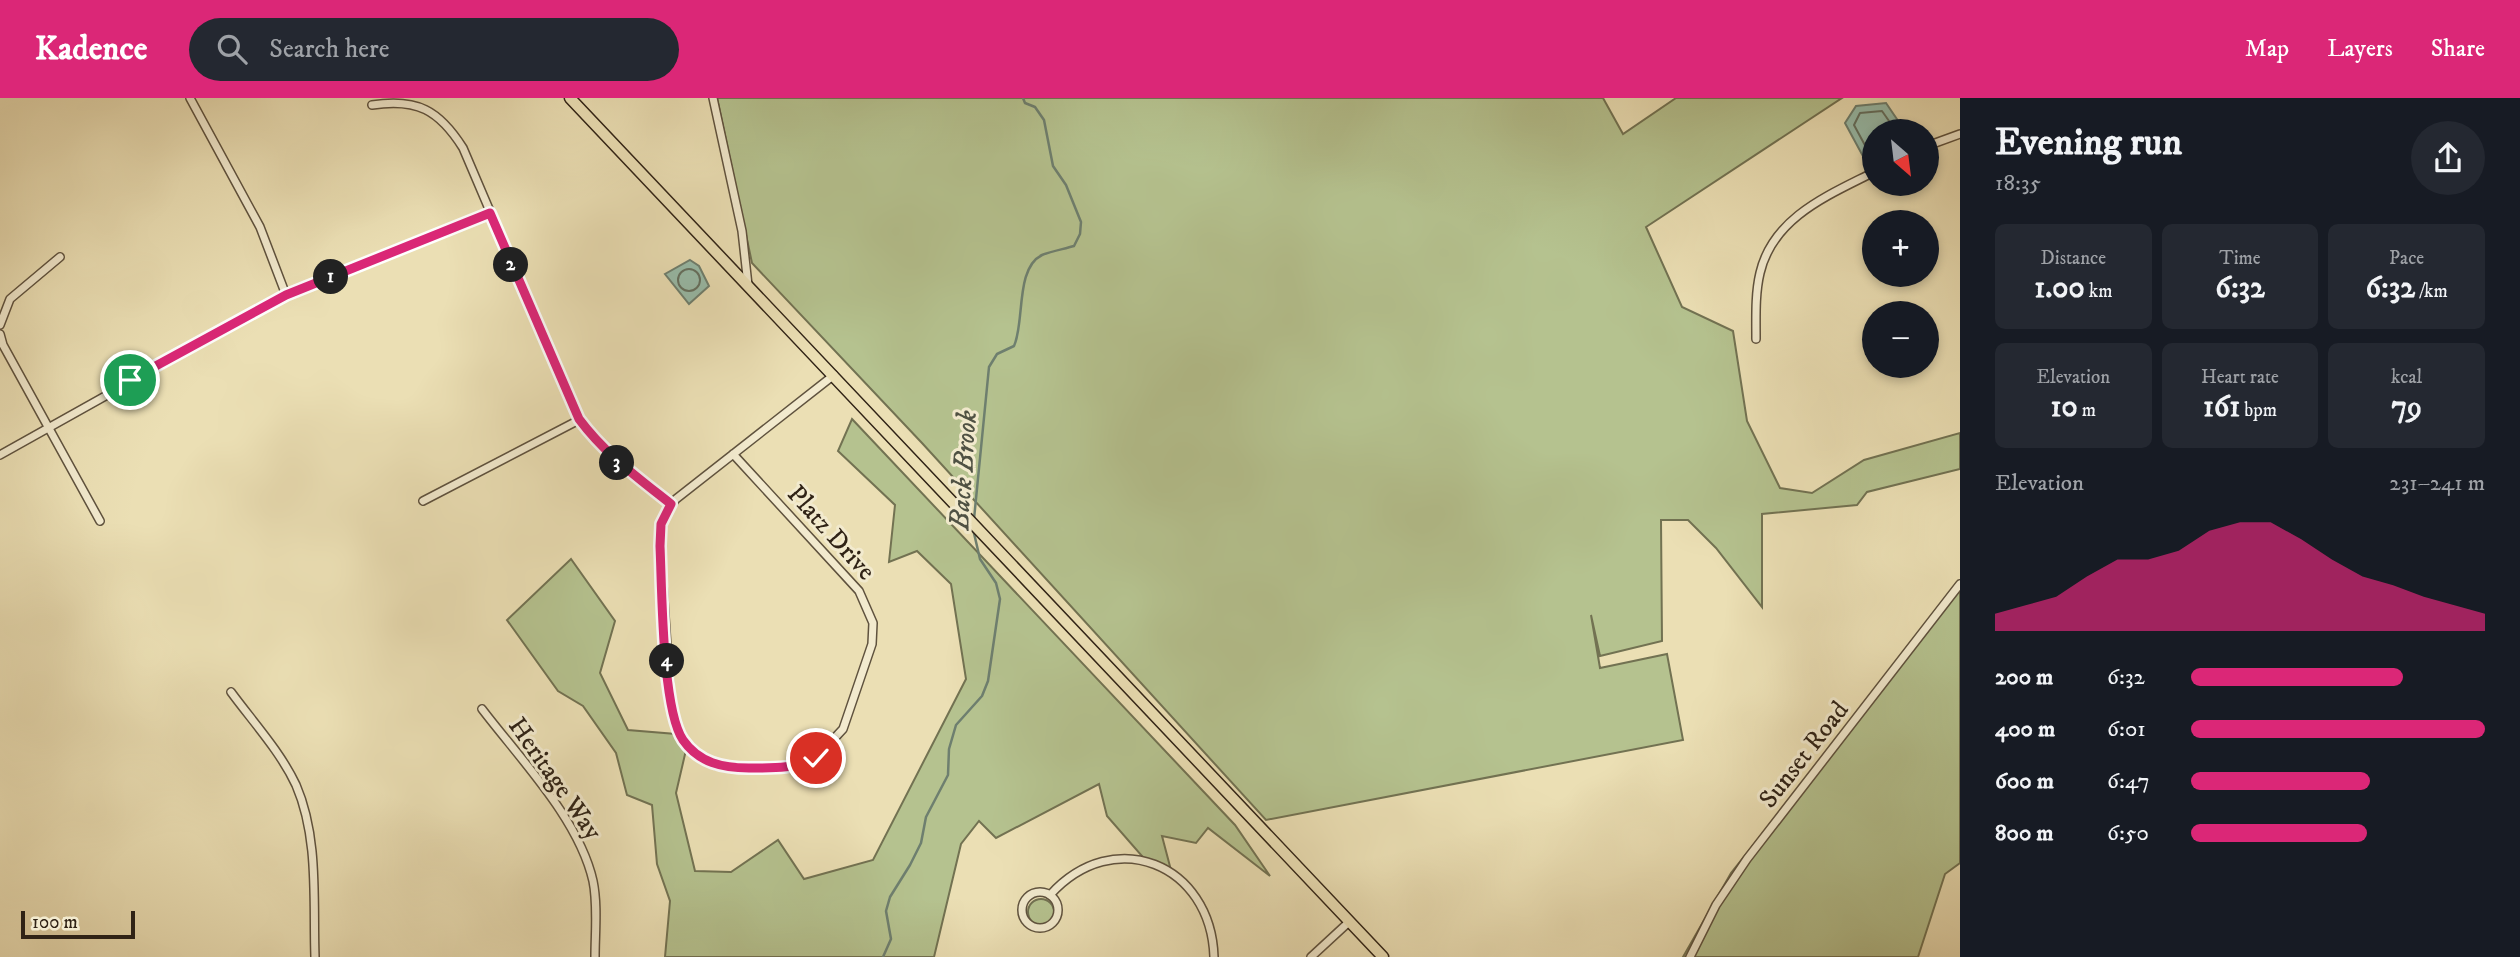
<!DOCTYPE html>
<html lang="en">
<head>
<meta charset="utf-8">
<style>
	:root { --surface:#171b24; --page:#242831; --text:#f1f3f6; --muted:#9ea1a6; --accent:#db2777 }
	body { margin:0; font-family:"IM FELL DW Pica",serif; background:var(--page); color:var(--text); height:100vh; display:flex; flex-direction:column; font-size:26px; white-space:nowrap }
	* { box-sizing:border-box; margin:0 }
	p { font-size:23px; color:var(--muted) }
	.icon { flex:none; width:38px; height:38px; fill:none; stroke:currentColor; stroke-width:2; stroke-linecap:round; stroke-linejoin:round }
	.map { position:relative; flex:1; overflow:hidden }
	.drawer { display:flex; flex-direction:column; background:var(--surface); width:560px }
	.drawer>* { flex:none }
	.needle { width:46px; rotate:152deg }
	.tools { position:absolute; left:1862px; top:21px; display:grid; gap:14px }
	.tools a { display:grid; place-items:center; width:77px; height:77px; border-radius:50%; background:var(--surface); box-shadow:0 4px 10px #0003; font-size:35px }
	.scale { position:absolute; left:21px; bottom:18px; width:114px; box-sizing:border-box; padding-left:7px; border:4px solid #302316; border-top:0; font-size:19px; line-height:24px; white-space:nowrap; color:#302316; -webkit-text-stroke:5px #f2eace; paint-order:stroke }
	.pin { position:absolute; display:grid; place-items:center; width:60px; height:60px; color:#fff; margin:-30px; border:4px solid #fff; border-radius:50%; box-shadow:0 2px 7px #0007 }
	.km { position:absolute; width:35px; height:35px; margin:-18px; border-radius:50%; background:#222; color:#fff; font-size:19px; line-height:35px; text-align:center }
	.round { display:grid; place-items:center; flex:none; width:74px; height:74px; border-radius:37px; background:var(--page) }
	.head { display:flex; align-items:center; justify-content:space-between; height:119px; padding:0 35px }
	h1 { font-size:38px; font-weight:700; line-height:52px }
	.metrics { display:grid; grid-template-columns:repeat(3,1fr); gap:10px; height:119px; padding:7px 35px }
	.metrics div { display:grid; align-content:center; border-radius:10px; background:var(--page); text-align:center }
	.metrics b { font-size:30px; font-weight:700 }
	.metrics small { font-size:19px; font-weight:400 }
	.metrics p { font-size:19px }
	.chart { height:196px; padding:14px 35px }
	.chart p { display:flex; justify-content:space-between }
	.chart svg { width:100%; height:126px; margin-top:7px; fill:var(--accent); opacity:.7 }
	ul { padding:0 35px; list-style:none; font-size:23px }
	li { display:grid; grid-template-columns:112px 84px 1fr; align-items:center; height:52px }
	li i { height:18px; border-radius:9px; background:var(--accent) }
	header { display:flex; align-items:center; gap:42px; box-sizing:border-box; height:98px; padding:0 35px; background:var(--accent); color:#fff }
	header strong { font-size:33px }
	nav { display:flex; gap:38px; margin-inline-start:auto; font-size:24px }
	.search { width:490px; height:63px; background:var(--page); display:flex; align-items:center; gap:18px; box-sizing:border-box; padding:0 24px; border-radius:38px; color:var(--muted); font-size:26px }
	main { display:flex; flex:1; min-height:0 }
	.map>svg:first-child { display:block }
	.green { fill:#b5c28f; stroke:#727252; stroke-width:2 }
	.water { fill:#98bdab; stroke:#6e7f6f; stroke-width:2 }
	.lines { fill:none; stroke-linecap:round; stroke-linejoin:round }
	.shore { stroke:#647060; stroke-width:2 }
	.stream { stroke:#6e7f6f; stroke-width:2.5 }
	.minor-casing { stroke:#5f523e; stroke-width:10 }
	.highway-casing { stroke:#302316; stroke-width:13 }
	.minor { stroke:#f2eace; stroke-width:7 }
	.highway { stroke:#ebdfb4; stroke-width:10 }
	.route-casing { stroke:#fff; stroke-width:14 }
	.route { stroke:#db2777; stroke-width:9 }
	.labels { text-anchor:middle; stroke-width:6; stroke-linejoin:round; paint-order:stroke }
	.street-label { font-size:26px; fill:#302316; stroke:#f2eace }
	.water-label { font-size:28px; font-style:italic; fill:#4f5143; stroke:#f2eace }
</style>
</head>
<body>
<header>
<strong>Kadence</strong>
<div class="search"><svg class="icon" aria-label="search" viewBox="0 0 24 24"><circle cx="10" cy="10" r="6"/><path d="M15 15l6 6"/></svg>Search here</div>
<nav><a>Map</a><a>Layers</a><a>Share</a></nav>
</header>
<main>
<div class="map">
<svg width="1960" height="859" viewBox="0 0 1960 859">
	<rect width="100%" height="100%" fill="#ebdfb4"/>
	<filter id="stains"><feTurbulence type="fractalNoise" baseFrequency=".00286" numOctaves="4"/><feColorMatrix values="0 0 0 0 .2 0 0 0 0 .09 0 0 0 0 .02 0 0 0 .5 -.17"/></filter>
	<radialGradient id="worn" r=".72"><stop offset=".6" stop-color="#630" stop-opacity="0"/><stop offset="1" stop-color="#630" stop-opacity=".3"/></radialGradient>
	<g class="green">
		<polygon points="717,0 1603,0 1623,36 1676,0 1842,0 1646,129 1682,209 1733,233 1747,323 1780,390 1812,395 1864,362 1960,335 1960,371 1867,394 1857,407 1762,416 1762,509 1716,450 1688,422 1661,422 1662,543 1600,558 1591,517 1600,570 1667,556 1683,642 1266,722 922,345 752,165"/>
		<polygon points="852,321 1235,727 1270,778 1208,730 1196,745 1162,738 1172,776 1148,765 1107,718 1099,686 996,740 979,723 961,746 934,859 665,859 670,803 657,766 652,707 627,697 616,655 583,608 558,593 507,522 571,461 615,523 600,575 628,632 676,636 686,652 676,695 695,773 731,774 778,742 804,781 873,762 966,581 951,486 917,453 889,464 895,407 838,353"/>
		<polygon points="1960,488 1960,765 1945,776 1918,859 1683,859 1731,775"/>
		<circle cx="1041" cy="814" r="13"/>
	</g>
	<g class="water">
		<polygon points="1886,5 1905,33 1874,33 1874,57 1865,62 1845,25 1856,8"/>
		<polygon points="690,162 699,168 709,188 689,206 665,176"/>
	</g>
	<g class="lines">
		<g class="shore">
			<polyline points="1874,52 1867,51 1854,27 1860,15 1882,13 1896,33"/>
			<circle cx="689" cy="182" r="11"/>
		</g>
		<g class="stream">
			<path d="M974 421 989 269 997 256 1014 248C1025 224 1015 170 1042 157 1052 153 1064 151 1074 148L1080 136 1081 124 1066 87 1053 68 1044 22 1035 9 1025 5 1023 0"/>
			<polyline points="883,859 891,841 886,813 890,799 910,767 921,745 926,719 948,677 949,651 956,627 982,598 988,583 1000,501 996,485 980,461 973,431"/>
		</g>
		<g class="minor-casing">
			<g id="minor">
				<polyline points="190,0 260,129 286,197"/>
				<polyline points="713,0 742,133 748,187"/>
				<path d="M372 7C417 0 439 12 463 50L579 322C605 356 637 379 671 406"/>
				<polyline points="1927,48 1960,36"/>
				<polyline points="0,227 10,201 60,159"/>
				<polyline points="0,236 3,247 100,423"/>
				<path d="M1756 241C1756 219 1755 196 1760 175 1773 119 1829 97 1874 74"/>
				<polyline points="733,356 859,493 873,525 872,546 843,631 816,660 795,668 729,670 715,667 696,656 682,641 671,610 660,443 664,417 676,401 834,277"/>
				<polyline points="0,357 286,197 490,115"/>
				<polyline points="423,403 579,322"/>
				<path d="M231 594C253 624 280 653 296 687 319 740 313 803 315 859"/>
				<path d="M482 611C520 661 579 721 593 783 598 807 595 835 595 859"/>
				<circle cx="1040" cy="812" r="18"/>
				<path d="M1050 797C1114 726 1211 766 1214 859"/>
				<polyline points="1311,859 1350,823"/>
				<polyline points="1690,859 1716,807 1747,761 1960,486"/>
			</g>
		</g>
		<g class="highway-casing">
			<polyline id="highway" points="570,0 1383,859"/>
		</g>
		<use href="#minor" class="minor"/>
		<use href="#highway" class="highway"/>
	</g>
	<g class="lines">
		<g class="route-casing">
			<path id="route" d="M130 282 286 197 490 115 579 321C605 356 637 379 671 406L661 426 660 448C662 491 662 611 683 642 699 665 723 670 749 670 772 670 795 671 816 660"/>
		</g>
		<use href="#route" class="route"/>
	</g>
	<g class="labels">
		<g class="street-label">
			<text transform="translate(832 434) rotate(48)" y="9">Platz Drive</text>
			<text transform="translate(1803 656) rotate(-52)" y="9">Sunset Road</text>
			<text transform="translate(556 680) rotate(55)" y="9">Heritage Way</text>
		</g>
		<g class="water-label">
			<text transform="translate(962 372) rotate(-86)" y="10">Back Brook</text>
		</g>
	</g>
	<rect width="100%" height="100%" filter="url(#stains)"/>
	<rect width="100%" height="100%" fill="url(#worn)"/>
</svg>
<div class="tools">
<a><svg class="needle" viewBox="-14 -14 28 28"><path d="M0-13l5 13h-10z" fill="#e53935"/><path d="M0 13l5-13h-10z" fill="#9ea1a6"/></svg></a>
<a>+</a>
<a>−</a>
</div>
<div class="scale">100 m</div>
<div class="pin" style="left:130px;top:282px;background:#1e9e55"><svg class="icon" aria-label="arrive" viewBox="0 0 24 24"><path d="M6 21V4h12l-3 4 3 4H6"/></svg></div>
<div class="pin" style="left:816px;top:660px;background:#d93025"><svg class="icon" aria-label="check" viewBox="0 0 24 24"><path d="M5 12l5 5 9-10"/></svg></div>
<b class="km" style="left:331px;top:179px">1</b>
<b class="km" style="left:511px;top:167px">2</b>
<b class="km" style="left:617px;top:365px">3</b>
<b class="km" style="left:667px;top:563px">4</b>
</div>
<section class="drawer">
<div class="head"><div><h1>Evening run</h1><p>18:35</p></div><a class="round"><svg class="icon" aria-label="share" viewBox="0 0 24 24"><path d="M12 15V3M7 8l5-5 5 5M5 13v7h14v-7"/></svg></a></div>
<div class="metrics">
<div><p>Distance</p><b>1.00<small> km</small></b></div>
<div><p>Time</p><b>6:32</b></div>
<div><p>Pace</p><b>6:32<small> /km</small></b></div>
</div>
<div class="metrics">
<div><p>Elevation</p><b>10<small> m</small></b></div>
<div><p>Heart rate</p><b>161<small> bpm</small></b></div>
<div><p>kcal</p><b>79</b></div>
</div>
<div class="chart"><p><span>Elevation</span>231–241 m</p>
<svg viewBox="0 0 160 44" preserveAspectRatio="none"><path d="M0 44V38L10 35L20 32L30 25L40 19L50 19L60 16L70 9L80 6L90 6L100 12L110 19L120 25L130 28L140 32L150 35L160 38V44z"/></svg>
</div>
<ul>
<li><b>200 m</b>6:32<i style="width:72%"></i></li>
<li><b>400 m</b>6:01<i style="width:100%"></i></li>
<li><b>600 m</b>6:47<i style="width:61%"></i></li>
<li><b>800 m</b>6:50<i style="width:60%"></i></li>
</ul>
</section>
</main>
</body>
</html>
